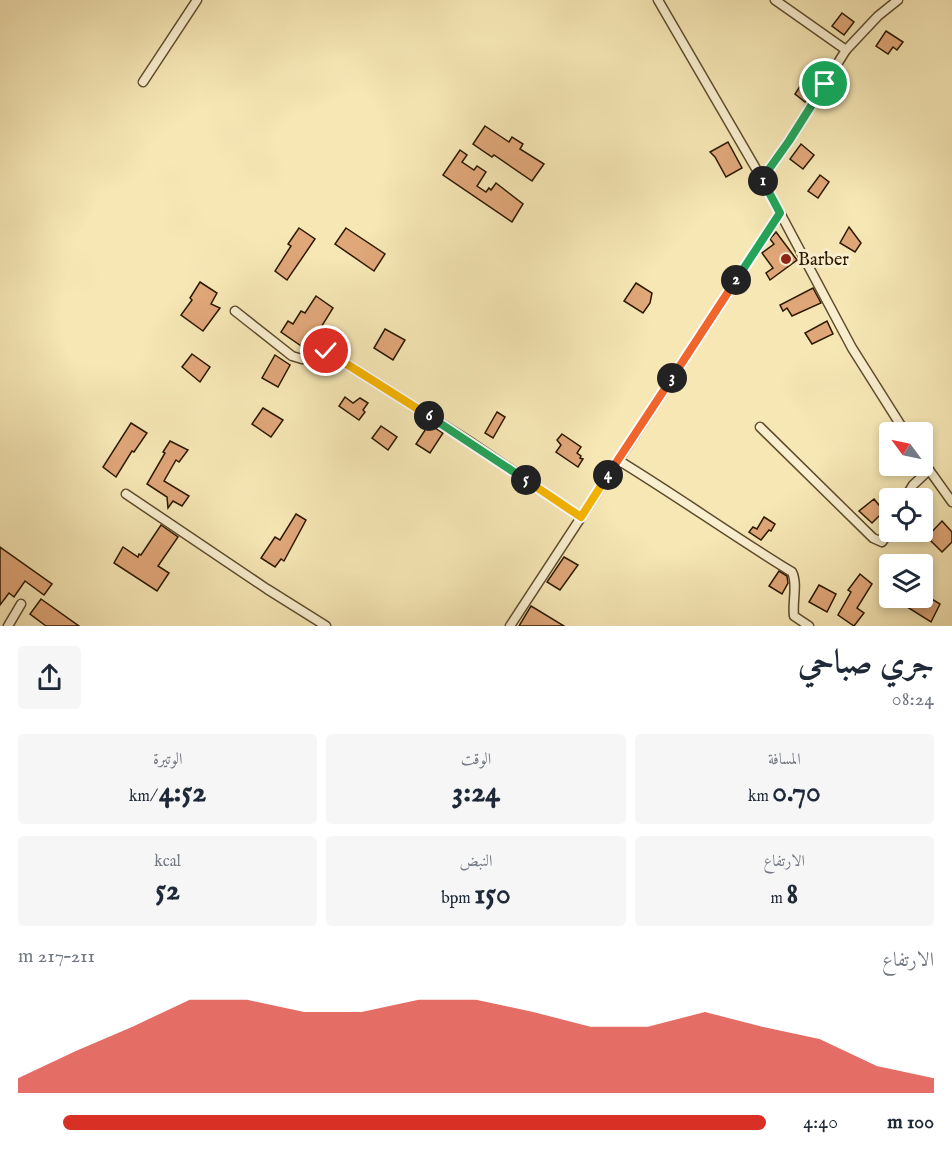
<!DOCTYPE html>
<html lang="ar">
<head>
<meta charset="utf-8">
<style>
	:root { --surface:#fff; --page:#f6f6f7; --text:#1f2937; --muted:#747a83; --accent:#d93025 }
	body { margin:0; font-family:"IM FELL English",Amiri,serif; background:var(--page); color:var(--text); direction:rtl; height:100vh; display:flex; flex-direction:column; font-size:22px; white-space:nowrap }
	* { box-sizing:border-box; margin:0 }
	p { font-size:20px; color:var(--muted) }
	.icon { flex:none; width:33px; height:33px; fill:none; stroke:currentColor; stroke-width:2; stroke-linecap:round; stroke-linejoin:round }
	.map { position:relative; height:626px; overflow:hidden; direction:ltr }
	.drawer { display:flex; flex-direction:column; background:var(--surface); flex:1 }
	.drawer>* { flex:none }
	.needle { width:39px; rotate:303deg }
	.tools { position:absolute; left:879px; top:422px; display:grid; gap:12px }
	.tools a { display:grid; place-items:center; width:54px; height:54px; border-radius:6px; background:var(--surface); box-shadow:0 3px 9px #0003; font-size:30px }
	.pin { position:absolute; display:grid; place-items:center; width:51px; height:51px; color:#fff; margin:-26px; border:3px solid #fff; border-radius:50%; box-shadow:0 2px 6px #0007 }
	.km { position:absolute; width:30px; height:30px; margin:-15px; border-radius:50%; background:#222; color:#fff; font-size:16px; line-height:30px; text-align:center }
	.round { display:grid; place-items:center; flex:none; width:63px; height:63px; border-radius:6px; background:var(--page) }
	.overview { display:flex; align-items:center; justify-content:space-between; height:102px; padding:0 18px }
	h1 { font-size:33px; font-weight:700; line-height:45px }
	.figures { display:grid; grid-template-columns:repeat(3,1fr); gap:9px; height:102px; padding:6px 18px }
	.figures div { display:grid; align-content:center; border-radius:6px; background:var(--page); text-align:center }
	.figures b { font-size:30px; font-weight:700 }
	.figures small { font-size:16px; font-weight:400 }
	.figures p { font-size:16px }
	.chart { height:168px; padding:12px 18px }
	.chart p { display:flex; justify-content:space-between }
	.chart svg { width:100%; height:108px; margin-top:6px; fill:var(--accent); opacity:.7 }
	ul { padding:0 18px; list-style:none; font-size:20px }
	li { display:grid; grid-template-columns:96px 72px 1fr; align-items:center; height:45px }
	li i { height:15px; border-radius:8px; background:var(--accent) }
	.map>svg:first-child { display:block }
	.building { fill:#e0a779; stroke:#2b1800; stroke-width:1.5 }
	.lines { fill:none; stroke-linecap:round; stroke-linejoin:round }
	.minor-casing { stroke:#5e4c2d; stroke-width:11 }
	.minor { stroke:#f9efcf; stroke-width:8 }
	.split-1-casing { stroke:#fff; stroke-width:12 }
	.split-2-casing { stroke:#fff; stroke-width:12 }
	.split-3-casing { stroke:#fff; stroke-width:12 }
	.split-4-casing { stroke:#fff; stroke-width:12 }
	.split-5-casing { stroke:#fff; stroke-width:12 }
	.split-6-casing { stroke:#fff; stroke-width:12 }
	.split-7-casing { stroke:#fff; stroke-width:12 }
	.split-1 { stroke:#22a559; stroke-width:8 }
	.split-2 { stroke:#22a559; stroke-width:8 }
	.split-3 { stroke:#f0652b; stroke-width:8 }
	.split-4 { stroke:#f0652b; stroke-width:8 }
	.split-5 { stroke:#f5b400; stroke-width:8 }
	.split-6 { stroke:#22a559; stroke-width:8 }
	.split-7 { stroke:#f5b400; stroke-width:8 }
	.poi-dot { fill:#8f2418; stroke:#f9efcf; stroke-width:2 }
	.labels { text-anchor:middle; stroke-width:6; stroke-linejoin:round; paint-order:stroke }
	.poi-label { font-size:18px; fill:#2b1800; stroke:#f9efcf; text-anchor:start }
</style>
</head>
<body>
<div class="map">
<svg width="952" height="626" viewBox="0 0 952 626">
	<rect width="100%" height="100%" fill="#f6e7b5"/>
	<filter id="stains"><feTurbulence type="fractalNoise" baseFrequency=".00333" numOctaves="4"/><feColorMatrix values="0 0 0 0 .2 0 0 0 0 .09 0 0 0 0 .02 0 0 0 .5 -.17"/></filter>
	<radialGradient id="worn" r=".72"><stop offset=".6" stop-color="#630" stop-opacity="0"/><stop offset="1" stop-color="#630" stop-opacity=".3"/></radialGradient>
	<g class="building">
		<polygon points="842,13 854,22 844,35 832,26"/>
		<polygon points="886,31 903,42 897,50 893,47 888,54 876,46"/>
		<polygon points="804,80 815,87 805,102 795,94"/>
		<polygon points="485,126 509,142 512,137 523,144 520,149 544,164 532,181 494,155 492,157 473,144"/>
		<polygon points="728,142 742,168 726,177 715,157 710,152"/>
		<polygon points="801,144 814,155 803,169 790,159"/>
		<polygon points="460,150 467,155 462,162 474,170 477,166 486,172 477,186 486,192 489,188 491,190 496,183 523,204 512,222 443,175"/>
		<polygon points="820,175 829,182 818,198 808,191"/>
		<polygon points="849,227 861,243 855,252 840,243"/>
		<polygon points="299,228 315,239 287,280 275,271 291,246 288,244"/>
		<polygon points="346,228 385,254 374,271 335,244"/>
		<polygon points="776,232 797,260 770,280 766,273 773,268 762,253 774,244 770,239"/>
		<polygon points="200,282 217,293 211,304 220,308 203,331 181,315 192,300 190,298"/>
		<polygon points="636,283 652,293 650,303 643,313 624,301"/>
		<polygon points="813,288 821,303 792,316 787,308 783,311 780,305"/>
		<polygon points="316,296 333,308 307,350 281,332 288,321 293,324 301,311 305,313"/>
		<polygon points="827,321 833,334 812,344 805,333"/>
		<polygon points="385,329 405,340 393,360 374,348"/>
		<polygon points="192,354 210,367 200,382 182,367"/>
		<polygon points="275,355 290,365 278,387 262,378"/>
		<polygon points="345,397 353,403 360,398 368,403 363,410 365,412 359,420 339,406"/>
		<polygon points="263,408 283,420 271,437 252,424"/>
		<polygon points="497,412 505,417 493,438 485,433"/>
		<polygon points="131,423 147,433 134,452 132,451 116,477 103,467"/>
		<polygon points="429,424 443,433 430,453 416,444"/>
		<polygon points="381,426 397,437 388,450 372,438"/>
		<polygon points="562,434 581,447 577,453 581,456 580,458 583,459 578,467 556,452 561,445 557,440"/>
		<polygon points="170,441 188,450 179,462 176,460 164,481 189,496 182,506 173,501 168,508 167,497 147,484 165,453 163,452"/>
		<polygon points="874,499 883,510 889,512 890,518 880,515 872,523 859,511"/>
		<polygon points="296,514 306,520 284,561 281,559 275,567 261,558 275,537 280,540"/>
		<polygon points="764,517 775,524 771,531 769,530 761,540 749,532 753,527 757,529"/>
		<polygon points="942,521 952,532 952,542 942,552 927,537"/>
		<polygon points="161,525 178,537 158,566 169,573 157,591 114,563 123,547 138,557 139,554 141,555"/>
		<polygon points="0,547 52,584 44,595 25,581 14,597 9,593 0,605"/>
		<polygon points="564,557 578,565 560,590 547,582"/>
		<polygon points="779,571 787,576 788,583 782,594 769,586"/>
		<polygon points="860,574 872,584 857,608 864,613 854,626 838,615 851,592 848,590"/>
		<polygon points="819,585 836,594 827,612 809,602"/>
		<polygon points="922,593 940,604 931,622 904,605 909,597 922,597"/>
		<polygon points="41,599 79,626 46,626 30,614"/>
		<polygon points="531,606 564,626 519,626"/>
	</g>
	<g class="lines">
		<g class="minor-casing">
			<g id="minor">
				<polyline points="658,0 762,179 852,348 905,432"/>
				<polyline points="846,50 878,16 898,0"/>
				<polyline points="143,82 197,0"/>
				<polyline points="762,179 789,141 846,50 775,0"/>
				<polyline points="235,311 292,356 302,359 326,351 472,443 581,517"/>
				<polyline points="760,427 873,538 882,542 890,531"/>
				<path d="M618 460C677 496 733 536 792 572 798 584 792 602 794 616L809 626"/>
				<polyline points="922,460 952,502"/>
				<polyline points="126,494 267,589 326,626"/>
				<polyline points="905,498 913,485 929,470"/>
				<polyline points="8,626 21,604"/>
				<polyline points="510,626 780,213"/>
			</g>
		</g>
		<use href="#minor" class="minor"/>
	</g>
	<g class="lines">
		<g class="split-1-casing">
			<polyline id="split-1" points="763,181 762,179 789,141 825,84"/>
		</g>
		<g class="split-2-casing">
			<polyline id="split-2" points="736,280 780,213 763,181"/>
		</g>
		<g class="split-3-casing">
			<polyline id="split-3" points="672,378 736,280"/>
		</g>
		<g class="split-4-casing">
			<polyline id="split-4" points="608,475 672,378"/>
		</g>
		<g class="split-5-casing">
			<polyline id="split-5" points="526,480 581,517 608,475"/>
		</g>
		<g class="split-6-casing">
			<polyline id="split-6" points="429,416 526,480"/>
		</g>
		<g class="split-7-casing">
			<polyline id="split-7" points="326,351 429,416"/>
		</g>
		<use href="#split-1" class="split-1"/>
		<use href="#split-2" class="split-2"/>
		<use href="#split-3" class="split-3"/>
		<use href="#split-4" class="split-4"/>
		<use href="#split-5" class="split-5"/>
		<use href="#split-6" class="split-6"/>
		<use href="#split-7" class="split-7"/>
	</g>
	<circle class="poi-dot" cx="786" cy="259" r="6"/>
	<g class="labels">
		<g class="poi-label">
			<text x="798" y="265">Barber</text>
		</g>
	</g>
	<rect width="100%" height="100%" filter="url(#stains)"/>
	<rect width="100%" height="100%" fill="url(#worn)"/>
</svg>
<div class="tools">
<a><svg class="needle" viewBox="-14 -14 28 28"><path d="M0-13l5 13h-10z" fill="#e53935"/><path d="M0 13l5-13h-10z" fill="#747a83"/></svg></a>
<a><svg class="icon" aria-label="locate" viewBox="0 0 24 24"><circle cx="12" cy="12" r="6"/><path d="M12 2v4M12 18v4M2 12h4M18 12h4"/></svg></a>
<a><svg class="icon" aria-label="layers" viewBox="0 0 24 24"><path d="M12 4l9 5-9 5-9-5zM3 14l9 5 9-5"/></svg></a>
</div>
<div class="pin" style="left:825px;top:84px;background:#1e9e55"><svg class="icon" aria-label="arrive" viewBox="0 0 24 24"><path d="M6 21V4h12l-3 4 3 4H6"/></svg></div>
<div class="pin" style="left:326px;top:351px;background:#d93025"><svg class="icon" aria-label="check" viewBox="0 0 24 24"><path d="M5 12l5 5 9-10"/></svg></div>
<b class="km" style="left:763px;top:181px">1</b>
<b class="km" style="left:736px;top:280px">2</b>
<b class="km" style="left:672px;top:378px">3</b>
<b class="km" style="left:608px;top:475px">4</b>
<b class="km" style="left:526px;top:480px">5</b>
<b class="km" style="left:429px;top:416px">6</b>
</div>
<section class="drawer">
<div class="overview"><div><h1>جري صباحي</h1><p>08:24</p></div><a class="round"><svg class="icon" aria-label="share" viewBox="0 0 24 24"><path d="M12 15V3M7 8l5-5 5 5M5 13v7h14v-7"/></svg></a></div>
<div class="figures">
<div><p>المسافة</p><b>0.70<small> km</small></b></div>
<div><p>الوقت</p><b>3:24</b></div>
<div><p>الوتيرة</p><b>4:52<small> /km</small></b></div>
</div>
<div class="figures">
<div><p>الارتفاع</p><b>8<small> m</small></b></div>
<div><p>النبض</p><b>150<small> bpm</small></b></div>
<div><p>kcal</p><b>52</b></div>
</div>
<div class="chart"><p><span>الارتفاع</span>211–217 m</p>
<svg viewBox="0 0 160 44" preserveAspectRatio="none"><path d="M0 44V38L10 27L20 17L30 6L40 6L50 11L60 11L70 6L80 6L90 11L100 17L110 17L120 11L130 17L140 22L150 33L160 38V44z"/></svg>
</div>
<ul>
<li><b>100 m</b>4:40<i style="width:94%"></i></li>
</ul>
</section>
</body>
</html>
